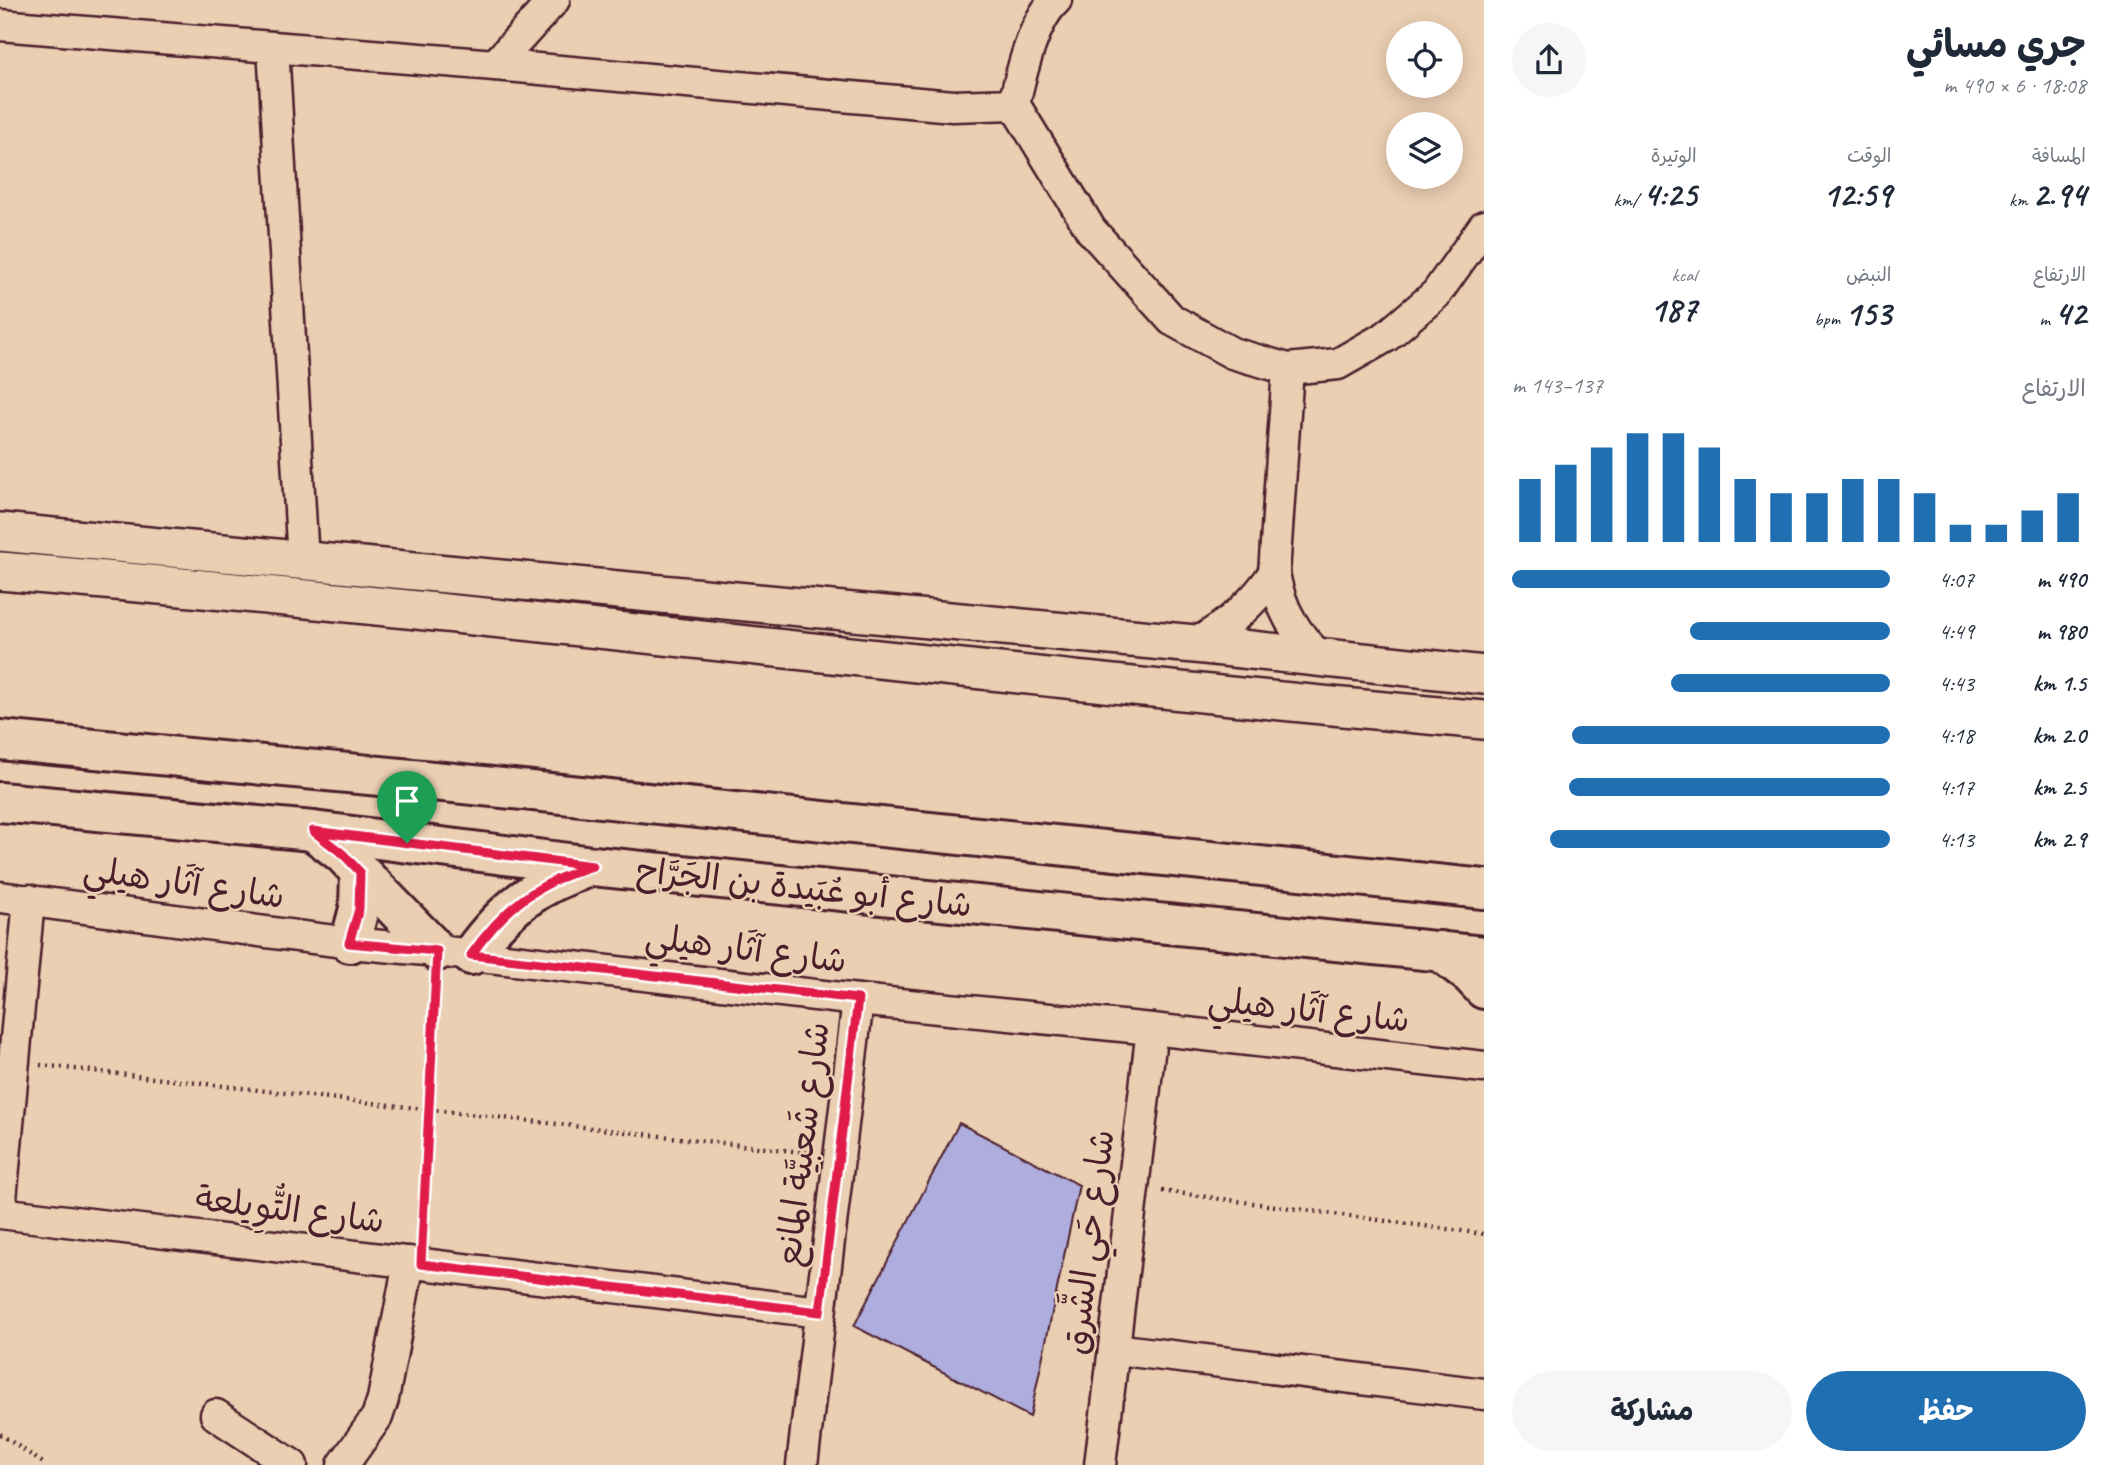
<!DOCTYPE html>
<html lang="ar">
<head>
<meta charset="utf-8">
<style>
	:root { --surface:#fff; --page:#f6f6f7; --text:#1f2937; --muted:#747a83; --accent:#1f6fb2 }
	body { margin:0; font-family:Caveat,"Playpen Sans Arabic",sans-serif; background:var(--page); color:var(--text); direction:rtl; height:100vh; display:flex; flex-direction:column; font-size:26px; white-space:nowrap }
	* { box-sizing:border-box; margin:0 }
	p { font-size:23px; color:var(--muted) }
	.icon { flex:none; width:38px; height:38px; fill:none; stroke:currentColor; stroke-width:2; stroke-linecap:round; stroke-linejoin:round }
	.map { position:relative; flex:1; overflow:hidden; direction:ltr }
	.sheet { display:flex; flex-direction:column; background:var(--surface); width:630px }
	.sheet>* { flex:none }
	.controls { position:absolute; left:1386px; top:21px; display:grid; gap:14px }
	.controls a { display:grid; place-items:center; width:77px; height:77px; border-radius:50%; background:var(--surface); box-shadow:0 4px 18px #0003; font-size:35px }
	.pin { position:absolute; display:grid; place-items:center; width:60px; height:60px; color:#fff; margin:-72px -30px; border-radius:50% 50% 50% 0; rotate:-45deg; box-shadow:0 0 7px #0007 }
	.pin .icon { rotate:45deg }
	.round { display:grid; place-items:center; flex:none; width:74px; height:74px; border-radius:37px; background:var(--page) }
	.head { display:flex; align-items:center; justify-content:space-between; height:119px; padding:0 28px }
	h1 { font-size:38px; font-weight:700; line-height:52px }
	.figures { display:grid; grid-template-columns:repeat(3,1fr); gap:10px; height:119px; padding:7px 28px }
	.figures div { display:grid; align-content:center }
	.figures b { font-size:35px; font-weight:700 }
	.figures small { font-size:19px; font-weight:400 }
	.figures p { font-size:19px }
	.chart { height:196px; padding:14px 28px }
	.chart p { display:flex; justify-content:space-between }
	.chart svg { width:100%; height:126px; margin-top:7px; stroke:var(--accent); stroke-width:6 }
	.button { display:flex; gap:14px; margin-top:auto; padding:14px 28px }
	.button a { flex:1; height:80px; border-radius:42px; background:var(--accent); color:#fff; font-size:28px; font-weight:700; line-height:80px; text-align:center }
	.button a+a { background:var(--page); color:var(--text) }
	ul { padding:0 28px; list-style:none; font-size:23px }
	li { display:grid; grid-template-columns:112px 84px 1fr; align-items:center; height:52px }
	li i { height:18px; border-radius:9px; background:var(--accent) }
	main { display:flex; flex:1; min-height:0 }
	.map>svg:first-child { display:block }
	.building { fill:#aeadde; stroke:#4a1f2b; stroke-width:2 }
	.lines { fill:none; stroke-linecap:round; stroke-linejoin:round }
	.minor-casing { stroke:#4a1f2b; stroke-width:35 }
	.tertiary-casing { stroke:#4a1f2b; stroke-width:42 }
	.secondary-casing { stroke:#4a1f2b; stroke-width:44 }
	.path { stroke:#4a1f2b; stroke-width:4.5; stroke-dasharray:2 5; stroke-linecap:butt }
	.minor { stroke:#ebcfb2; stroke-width:30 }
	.tertiary { stroke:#ebcfb2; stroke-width:37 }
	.secondary { stroke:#ebcfb2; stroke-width:38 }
	.route-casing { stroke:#fff; stroke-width:14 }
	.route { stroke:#e11d48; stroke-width:9 }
	.labels { text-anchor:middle; stroke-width:5; stroke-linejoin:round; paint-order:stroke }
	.street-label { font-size:35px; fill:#4a1f2b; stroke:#ebcfb2 }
</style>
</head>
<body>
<main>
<section class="sheet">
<div class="head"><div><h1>جري مسائي</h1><p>18:08 · 6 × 490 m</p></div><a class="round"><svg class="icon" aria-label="share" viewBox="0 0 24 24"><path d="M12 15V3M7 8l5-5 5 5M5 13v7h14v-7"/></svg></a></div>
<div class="figures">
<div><p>المسافة</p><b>2.94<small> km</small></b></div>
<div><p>الوقت</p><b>12:59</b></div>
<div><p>الوتيرة</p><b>4:25<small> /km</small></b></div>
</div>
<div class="figures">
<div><p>الارتفاع</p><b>42<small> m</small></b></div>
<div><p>النبض</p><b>153<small> bpm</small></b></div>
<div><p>kcal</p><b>187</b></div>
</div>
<div class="chart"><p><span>الارتفاع</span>137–143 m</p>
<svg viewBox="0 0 160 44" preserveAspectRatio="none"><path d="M5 44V22M15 44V17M25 44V11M35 44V6M45 44V6M55 44V11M65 44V22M75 44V27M85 44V27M95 44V22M105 44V22M115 44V27M125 44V38M135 44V38M145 44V33M155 44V27"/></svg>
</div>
<ul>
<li><b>490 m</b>4:07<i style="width:100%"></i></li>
<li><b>980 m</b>4:49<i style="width:53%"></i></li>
<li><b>1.5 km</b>4:43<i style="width:58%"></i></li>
<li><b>2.0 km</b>4:18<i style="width:84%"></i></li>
<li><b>2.5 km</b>4:17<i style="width:85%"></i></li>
<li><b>2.9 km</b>4:13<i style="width:90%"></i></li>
</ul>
<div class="button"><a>حفظ</a><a>مشاركة</a></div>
</section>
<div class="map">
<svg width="1484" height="1465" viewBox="0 0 1484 1465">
	<rect width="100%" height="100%" fill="#ebcfb2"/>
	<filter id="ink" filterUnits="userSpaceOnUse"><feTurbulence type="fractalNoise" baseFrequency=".0143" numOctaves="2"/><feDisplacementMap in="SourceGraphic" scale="14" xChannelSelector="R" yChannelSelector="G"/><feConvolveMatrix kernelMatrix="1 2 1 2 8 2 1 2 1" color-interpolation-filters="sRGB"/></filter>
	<g filter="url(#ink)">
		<polygon class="building" points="959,1123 1079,1185 1030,1417 854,1326"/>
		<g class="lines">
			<g class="minor-casing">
				<g id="minor">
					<path d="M0 25 495 65 953 106 1014 104C1021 74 1033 21 1056 0"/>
					<polyline points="273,47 303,561"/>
					<polyline points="495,65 554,0"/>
					<polyline points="1014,104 1091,230 1172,320 1232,353 1288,369 1338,364 1387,336 1436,294 1484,226"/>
					<path d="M1288 369 1274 573C1280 608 1295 634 1321 658"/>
					<path d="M1195 644C1228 625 1253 604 1274 573"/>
					<polyline points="0,897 350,943 437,951 858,1000 1152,1029 1484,1067"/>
					<polyline points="0,1210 29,900"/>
					<polyline points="0,1213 820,1312"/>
					<polyline points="1114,1349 1484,1394"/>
					<polyline points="216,1415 292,1465"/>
					<polyline points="343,1465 377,1417 383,1399 409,1262"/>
					<polyline points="802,1465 858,1000"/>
					<polyline points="1100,1465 1152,1029"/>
				</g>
			</g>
			<g class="tertiary-casing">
				<g id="tertiary">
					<polyline points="0,532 1195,644 1484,675"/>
					<path d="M0 571C495 612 989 676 1484 720"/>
				</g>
			</g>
			<g class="secondary-casing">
				<g id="secondary">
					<polyline points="0,740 454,783 1484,889"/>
					<polyline points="0,802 313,831 593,866 1484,956"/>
					<polyline points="313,831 343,854 360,872 359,909 350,943"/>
					<polyline points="360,872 437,951"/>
					<polyline points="1440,951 1471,975 1484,989"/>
					<path d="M471 955C504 909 536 884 590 867"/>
				</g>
			</g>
			<g class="path">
				<polyline points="40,1065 810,1153"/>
				<polyline points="1162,1191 1484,1234"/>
				<polyline points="423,1235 436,981"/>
				<polyline points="0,1434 46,1465"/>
			</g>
			<use href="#minor" class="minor"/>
			<use href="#tertiary" class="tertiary"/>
			<use href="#secondary" class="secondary"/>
		</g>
	</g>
	<g class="lines" filter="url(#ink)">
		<g class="route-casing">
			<path id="route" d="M313 831 593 866C537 883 505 907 471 955L858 999 820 1312 421 1264 437 951 349 943 359 909 360 872 343 854Z"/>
		</g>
		<use href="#route" class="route"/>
	</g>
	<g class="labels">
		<g class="street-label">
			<text transform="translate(184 882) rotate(8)" y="12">شارع آثَار هيلي</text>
			<text transform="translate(804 887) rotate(6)" y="12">شارع أبو عُبَيدة بن الجَرَّاح</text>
			<text transform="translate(746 948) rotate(7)" y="12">شارع آثَار هيلي</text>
			<text transform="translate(1309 1009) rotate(6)" y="12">شارع آثَار هيلي</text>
			<text transform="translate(802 1144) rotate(-83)" y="12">شارع شَعبيَّة المانع</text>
			<text transform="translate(290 1209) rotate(7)" y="12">شارع التُّوِيلعة</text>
			<text transform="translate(1088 1242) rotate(-83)" y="12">شارع حَي الشَّرق</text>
		</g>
	</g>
</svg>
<div class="controls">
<a><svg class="icon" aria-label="locate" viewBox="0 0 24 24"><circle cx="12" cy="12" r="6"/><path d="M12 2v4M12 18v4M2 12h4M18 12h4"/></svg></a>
<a><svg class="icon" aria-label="layers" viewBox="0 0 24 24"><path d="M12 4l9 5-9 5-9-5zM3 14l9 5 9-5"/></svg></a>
</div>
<div class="pin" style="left:407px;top:843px;background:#1e9e55"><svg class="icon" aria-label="arrive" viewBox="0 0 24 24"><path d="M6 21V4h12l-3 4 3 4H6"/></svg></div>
</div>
</main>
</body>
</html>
